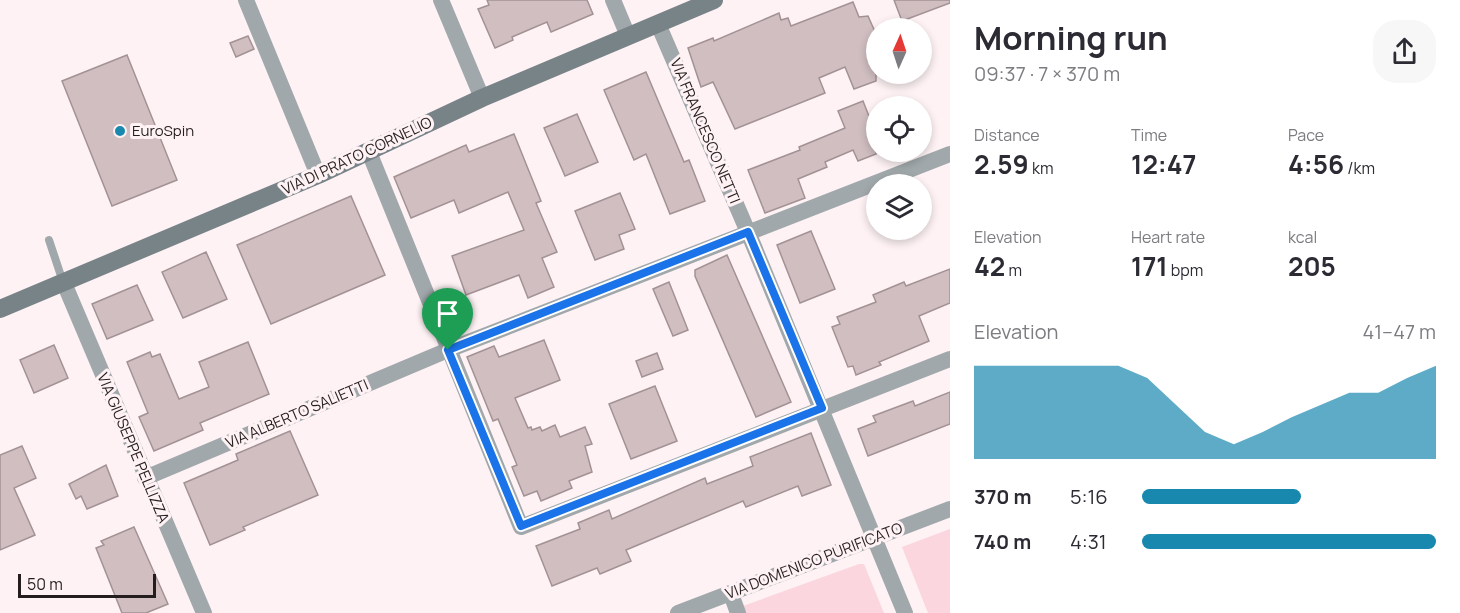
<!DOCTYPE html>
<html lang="en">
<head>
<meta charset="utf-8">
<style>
	:root { --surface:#fff; --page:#f7f7f7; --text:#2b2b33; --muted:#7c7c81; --accent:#1988ae }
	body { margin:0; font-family:Manrope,sans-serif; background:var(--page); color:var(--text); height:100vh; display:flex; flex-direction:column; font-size:22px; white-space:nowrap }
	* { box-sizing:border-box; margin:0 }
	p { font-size:20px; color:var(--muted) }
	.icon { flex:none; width:33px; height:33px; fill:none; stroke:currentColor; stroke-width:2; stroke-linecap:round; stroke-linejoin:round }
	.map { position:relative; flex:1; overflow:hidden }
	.sheet { display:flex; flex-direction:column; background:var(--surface); width:510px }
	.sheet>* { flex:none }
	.needle { width:39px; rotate:3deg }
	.controls { position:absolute; left:866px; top:18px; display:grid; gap:12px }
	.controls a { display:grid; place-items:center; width:66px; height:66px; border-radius:50%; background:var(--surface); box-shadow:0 3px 9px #0003; font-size:30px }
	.scale { position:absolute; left:18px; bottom:15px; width:138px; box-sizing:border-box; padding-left:6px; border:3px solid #241d1e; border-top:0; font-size:16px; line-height:21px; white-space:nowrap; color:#241d1e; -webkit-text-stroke:4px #fef2f4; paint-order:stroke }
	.pin { position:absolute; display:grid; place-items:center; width:51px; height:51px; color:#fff; margin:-62px -26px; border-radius:50% 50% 50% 0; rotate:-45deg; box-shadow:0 0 6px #0007 }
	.pin .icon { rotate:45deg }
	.round { display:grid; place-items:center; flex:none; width:63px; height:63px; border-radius:24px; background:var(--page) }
	.overview { display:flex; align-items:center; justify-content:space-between; height:102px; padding:0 24px }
	h1 { font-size:33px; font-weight:700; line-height:45px }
	.figures { display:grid; grid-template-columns:repeat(3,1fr); gap:9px; height:102px; padding:6px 24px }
	.figures div { display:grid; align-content:center }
	.figures b { font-size:26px; font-weight:700 }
	.figures small { font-size:16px; font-weight:400 }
	.figures p { font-size:16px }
	.chart { height:168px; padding:12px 24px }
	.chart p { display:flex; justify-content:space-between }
	.chart svg { width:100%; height:108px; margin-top:6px; fill:var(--accent); opacity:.7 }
	ul { padding:0 24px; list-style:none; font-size:20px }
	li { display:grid; grid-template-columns:96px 72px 1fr; align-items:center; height:45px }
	li i { height:15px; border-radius:8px; background:var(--accent) }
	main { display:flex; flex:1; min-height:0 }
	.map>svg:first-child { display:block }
	.green { fill:#fbd6de }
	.building { fill:#d0bec1; stroke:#a39295; stroke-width:1.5 }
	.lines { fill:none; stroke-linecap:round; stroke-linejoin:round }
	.lane { stroke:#a0a8ab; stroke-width:8 }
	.street { stroke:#a0a8ab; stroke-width:16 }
	.secondary { stroke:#788388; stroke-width:18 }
	.route-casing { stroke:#fff; stroke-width:12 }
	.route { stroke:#1a73e8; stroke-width:8 }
	.poi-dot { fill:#1988ae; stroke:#fef2f4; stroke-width:2 }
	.labels { text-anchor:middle; stroke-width:6; stroke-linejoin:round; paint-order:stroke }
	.poi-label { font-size:15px; fill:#241d1e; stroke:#fef2f4; text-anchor:start }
	.street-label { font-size:15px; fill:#241d1e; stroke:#fef2f4 }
</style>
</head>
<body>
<main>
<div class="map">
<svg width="950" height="613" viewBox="0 0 950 613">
	<rect width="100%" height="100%" fill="#fef2f4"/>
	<g class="green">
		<polygon points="950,529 950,613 928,613 902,547"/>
		<polygon points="859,564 864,564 884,613 746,613 743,606"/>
	</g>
	<g class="building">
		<polygon points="487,0 587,0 593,14 551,32 547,22 512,37 513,40 495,48 478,9 489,5"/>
		<polygon points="894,0 950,0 950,3 902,21"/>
		<polygon points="853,2 859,17 868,16 876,34 876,81 854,89 845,67 819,78 825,93 735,129 713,82 701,87 688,48 713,38 714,41 779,13 781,20 788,18 791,26"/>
		<polygon points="248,36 254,49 236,57 230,43"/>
		<polygon points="127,55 177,180 112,206 62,81"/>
		<polygon points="646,72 684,162 689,160 705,201 670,214 646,154 634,160 604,90"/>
		<polygon points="863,101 876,134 876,154 858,161 853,150 825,162 827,167 798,179 805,198 765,213 748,170 800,150 799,147 845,128 838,111"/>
		<polygon points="577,114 598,162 565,176 544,128"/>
		<polygon points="514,134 541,201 536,203 557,252 542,258 554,287 528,298 519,275 466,295 452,256 524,230 508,192 459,213 454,200 411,218 394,177 466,145 469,152"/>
		<polygon points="620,193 635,229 619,235 624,249 595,260 575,211"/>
		<polygon points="351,196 385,275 271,324 237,245"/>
		<polygon points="811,231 835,289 800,303 777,245"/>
		<polygon points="206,252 227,299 183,318 162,272"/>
		<polygon points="727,255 791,402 756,417 695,276 695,270"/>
		<polygon points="950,269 950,303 919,316 929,341 879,362 881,365 856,375 853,366 848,367 832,327 840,324 837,317 876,302 873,295 904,282 906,286"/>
		<polygon points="669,282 688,330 673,336 653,289"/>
		<polygon points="137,285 153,320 107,339 92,304"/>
		<polygon points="544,340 560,380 515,398 528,428 531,427 532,430 540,427 542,431 555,425 560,437 585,427 592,444 585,446 592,472 569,481 572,488 541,501 537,491 524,496 512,467 517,465 498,419 493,421 467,357 494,346 499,357"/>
		<polygon points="248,342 269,394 200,423 203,430 154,451 139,417 148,413 127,362 150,352 152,357 160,354 179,399 209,387 199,362"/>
		<polygon points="54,345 68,378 34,393 20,360"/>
		<polygon points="657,353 663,369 642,377 636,361"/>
		<polygon points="655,386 677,441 631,459 609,404"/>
		<polygon points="950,392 950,424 868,456 858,429 876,422 873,416 913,401 915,406"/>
		<polygon points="290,431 318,495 243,527 245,530 210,545 184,483 238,460 236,454"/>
		<polygon points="811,433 831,485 802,496 798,486 746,507 743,501 626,550 631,561 600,574 597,568 552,586 536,546 580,529 578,523 609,510 612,519 705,478 707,484 753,466 750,457"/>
		<polygon points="22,446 36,478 14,488 35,535 0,550 0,455"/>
		<polygon points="106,465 118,496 87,509 81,496 76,499 69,484"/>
		<polygon points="134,527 168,604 146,613 122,613 96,548 104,545 101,541"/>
	</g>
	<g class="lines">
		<polyline class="lane" points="49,240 63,282"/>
		<g class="street">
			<polyline points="246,0 318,175"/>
			<polyline points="441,0 482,98"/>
			<polyline points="613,0 628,36"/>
			<polyline points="658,24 748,232 905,613"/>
			<polyline points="369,152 521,527 950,359"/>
			<polyline points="64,283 204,613"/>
			<polyline points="145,478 448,350 950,154"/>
			<polyline points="731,594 738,613"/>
			<polyline points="678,613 950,509"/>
		</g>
		<polyline class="secondary" points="0,309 318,175 482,98 714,0"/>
	</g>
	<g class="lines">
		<g class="route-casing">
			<polygon id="route" points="748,232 822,408 521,526 448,350"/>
		</g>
		<use href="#route" class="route"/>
	</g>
	<circle class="poi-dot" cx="120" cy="131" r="6"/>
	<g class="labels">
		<g class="poi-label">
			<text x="132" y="136">EuroSpin</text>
		</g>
		<g class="street-label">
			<text transform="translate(705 131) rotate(67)" y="5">VIA FRANCESCO NETTI</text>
			<text transform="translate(357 156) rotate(-25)" y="5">VIA DI PRATO CORNELIO</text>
			<text transform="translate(297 414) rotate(-23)" y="5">VIA ALBERTO SALIETTI</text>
			<text transform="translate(133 448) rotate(67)" y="5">VIA GIUSEPPE PELLIZZA</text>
			<text transform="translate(814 561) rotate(-21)" y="5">VIA DOMENICO PURIFICATO</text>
		</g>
	</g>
</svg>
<div class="controls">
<a><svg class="needle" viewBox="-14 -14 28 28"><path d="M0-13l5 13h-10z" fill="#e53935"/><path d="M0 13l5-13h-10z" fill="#7c7c81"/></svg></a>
<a><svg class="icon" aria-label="locate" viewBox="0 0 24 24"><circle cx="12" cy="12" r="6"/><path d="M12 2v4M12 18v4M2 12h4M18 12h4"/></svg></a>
<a><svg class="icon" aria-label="layers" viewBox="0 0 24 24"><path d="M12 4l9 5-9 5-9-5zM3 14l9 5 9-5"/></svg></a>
</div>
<div class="scale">50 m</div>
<div class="pin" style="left:448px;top:350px;background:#1e9e55"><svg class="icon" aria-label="arrive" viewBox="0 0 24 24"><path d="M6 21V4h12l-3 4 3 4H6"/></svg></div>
</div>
<section class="sheet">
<div class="overview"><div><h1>Morning run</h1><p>09:37 · 7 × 370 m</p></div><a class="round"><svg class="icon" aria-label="share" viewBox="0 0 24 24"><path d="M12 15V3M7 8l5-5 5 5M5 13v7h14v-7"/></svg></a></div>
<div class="figures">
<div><p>Distance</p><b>2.59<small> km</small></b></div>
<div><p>Time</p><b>12:47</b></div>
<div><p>Pace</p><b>4:56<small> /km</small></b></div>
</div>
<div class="figures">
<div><p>Elevation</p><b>42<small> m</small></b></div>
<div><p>Heart rate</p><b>171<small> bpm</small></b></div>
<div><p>kcal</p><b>205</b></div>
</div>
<div class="chart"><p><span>Elevation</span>41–47 m</p>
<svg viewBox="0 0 160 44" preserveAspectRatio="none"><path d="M0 44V6L10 6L20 6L30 6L40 6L50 6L60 11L70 22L80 33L90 38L100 33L110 27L120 22L130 17L140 17L150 11L160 6V44z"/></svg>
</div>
<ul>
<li><b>370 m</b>5:16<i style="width:54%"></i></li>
<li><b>740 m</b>4:31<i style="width:100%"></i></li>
</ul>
</section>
</main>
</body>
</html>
